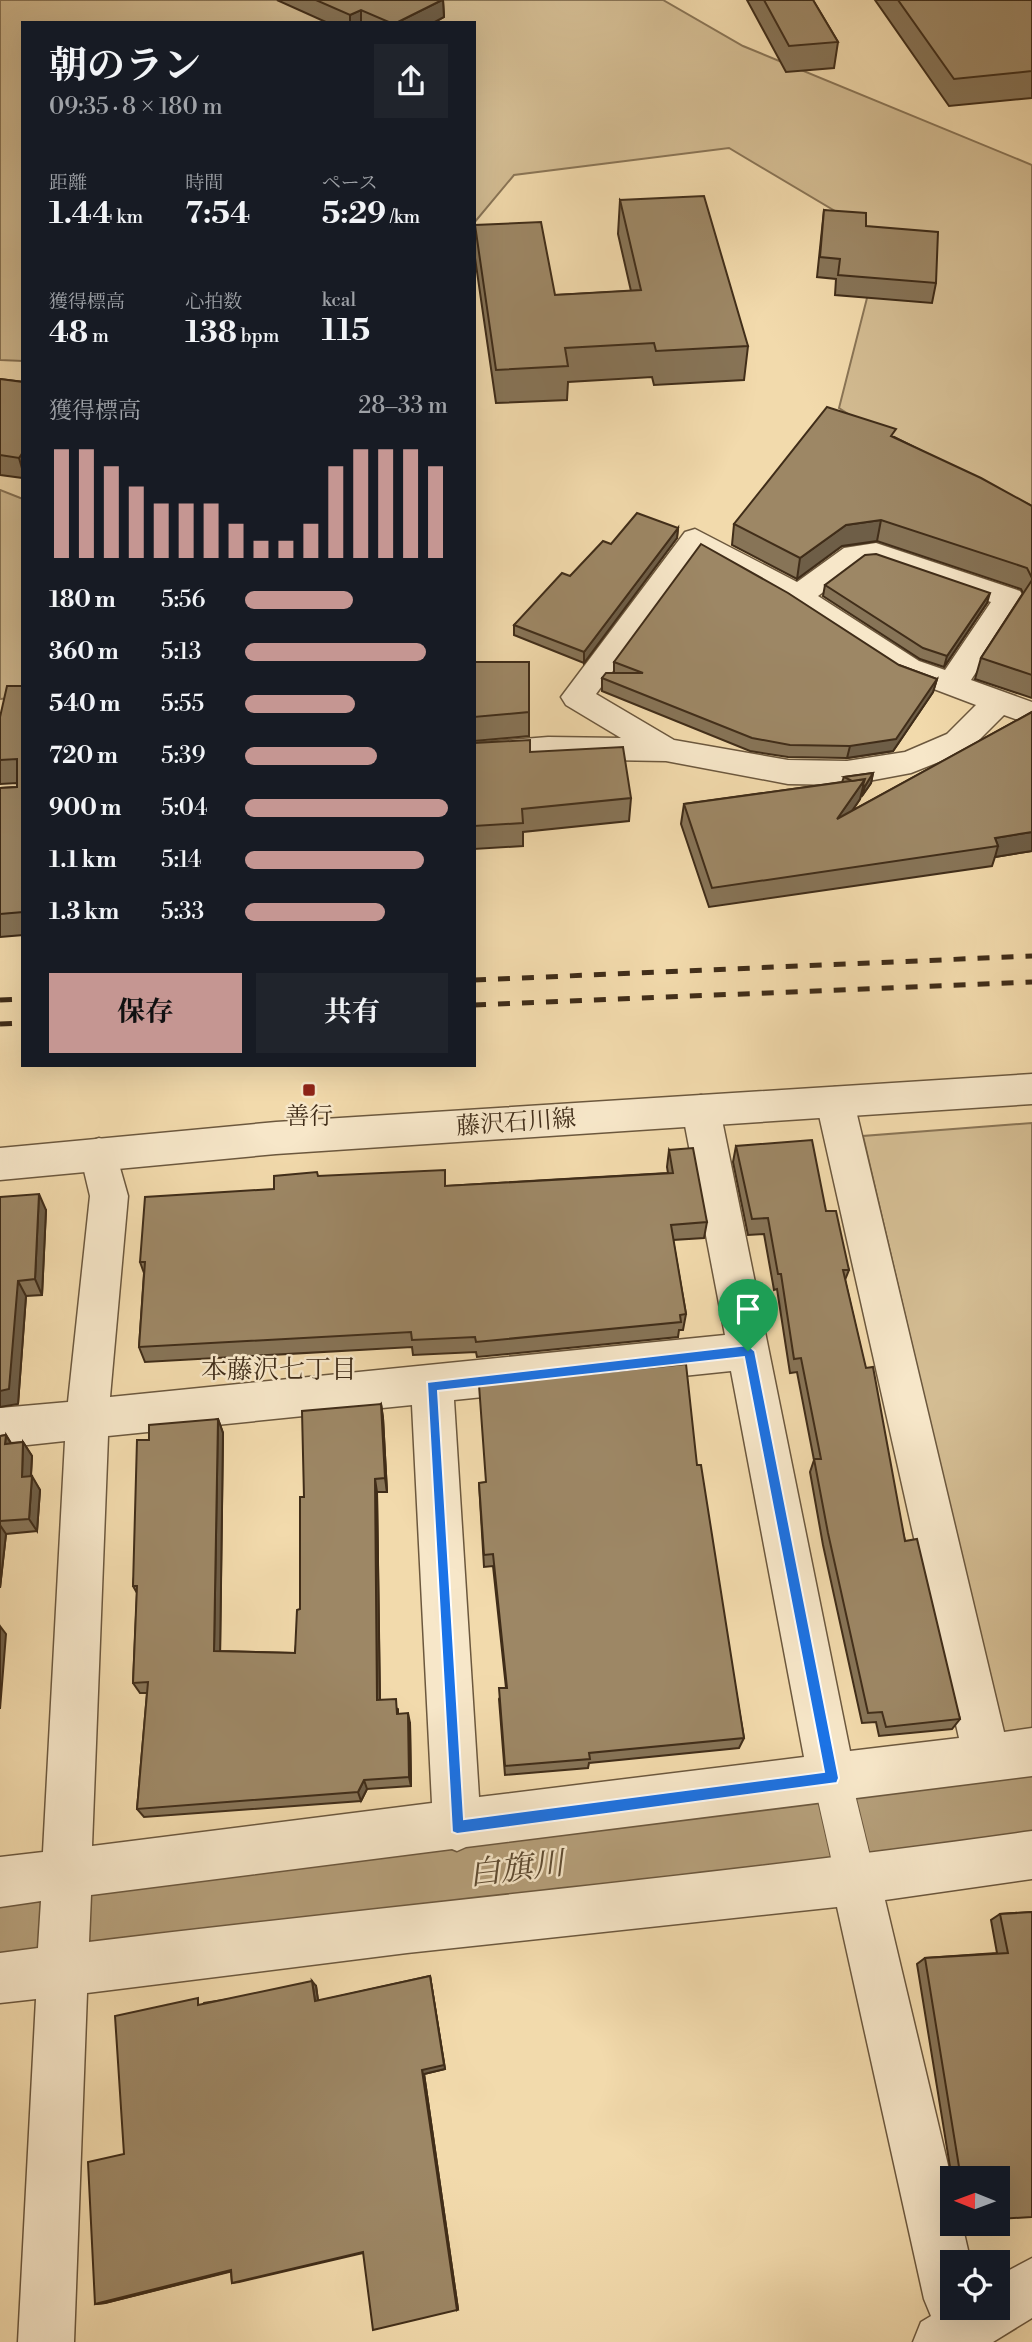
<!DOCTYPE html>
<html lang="ja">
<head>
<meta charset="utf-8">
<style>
	:root { --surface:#171b24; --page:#20242c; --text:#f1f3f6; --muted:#9ea1a6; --accent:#c59692 }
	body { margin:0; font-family:"Libre Bodoni","Noto Serif JP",serif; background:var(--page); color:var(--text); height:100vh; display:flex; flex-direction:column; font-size:26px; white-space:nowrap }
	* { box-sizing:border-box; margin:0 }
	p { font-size:23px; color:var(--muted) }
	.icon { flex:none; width:38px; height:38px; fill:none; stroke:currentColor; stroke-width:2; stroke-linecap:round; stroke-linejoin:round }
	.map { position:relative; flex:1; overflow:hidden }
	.details { position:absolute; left:21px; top:21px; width:455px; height:1046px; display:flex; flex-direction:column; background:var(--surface); border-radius:0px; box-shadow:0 7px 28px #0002 }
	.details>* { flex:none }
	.needle { width:46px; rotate:271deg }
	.buttons { position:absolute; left:940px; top:2166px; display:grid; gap:14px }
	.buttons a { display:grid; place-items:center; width:70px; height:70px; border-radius:0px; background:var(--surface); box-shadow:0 7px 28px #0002; font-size:35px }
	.pin { position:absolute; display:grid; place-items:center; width:60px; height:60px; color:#fff; margin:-72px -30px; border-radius:50% 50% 50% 0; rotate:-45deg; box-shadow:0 0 7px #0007 }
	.pin .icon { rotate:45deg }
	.round { display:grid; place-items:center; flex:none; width:74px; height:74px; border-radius:0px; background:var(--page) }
	.head { display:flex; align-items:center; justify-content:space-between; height:119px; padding:0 28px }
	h1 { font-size:38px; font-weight:700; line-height:52px }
	.stats { display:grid; grid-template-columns:repeat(3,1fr); gap:10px; height:119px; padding:7px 28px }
	.stats div { display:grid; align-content:center }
	.stats b { font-size:30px; font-weight:700 }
	.stats small { font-size:19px; font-weight:400 }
	.stats p { font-size:19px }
	.chart { height:196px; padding:14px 28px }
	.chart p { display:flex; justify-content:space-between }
	.chart svg { width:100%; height:126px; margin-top:7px; stroke:var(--accent); stroke-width:6 }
	.cta { display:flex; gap:14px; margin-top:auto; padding:14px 28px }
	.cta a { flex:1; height:80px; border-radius:0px; background:var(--accent); color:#111; font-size:28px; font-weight:700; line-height:80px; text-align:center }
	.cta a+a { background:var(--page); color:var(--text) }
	ul { padding:0 28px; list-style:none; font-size:23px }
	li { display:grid; grid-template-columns:112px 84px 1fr; align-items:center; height:52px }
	li i { height:18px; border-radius:9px; background:var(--accent) }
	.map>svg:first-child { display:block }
	.green { fill:#d4bd93; stroke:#8a7556; stroke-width:2 }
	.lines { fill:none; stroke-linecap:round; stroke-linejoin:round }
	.river { fill:#b59f7a; fill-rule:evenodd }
	.pedestrian-casing { stroke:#6c583e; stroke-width:2 }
	.minor-casing { stroke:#6c583e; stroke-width:3 }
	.tertiary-casing { stroke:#6c583e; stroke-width:3 }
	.pedestrian { fill:#f7e7c9; fill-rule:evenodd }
	.minor { fill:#f7e7c9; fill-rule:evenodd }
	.tertiary { fill:#f7e7c9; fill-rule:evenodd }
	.rail { stroke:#402d19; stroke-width:5; stroke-dasharray:12 12; stroke-linecap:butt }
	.wall { fill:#877457; stroke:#402d19; stroke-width:2 }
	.shaded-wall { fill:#6e5e47; stroke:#402d19; stroke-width:2 }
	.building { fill:#9d8765; stroke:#402d19; stroke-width:2 }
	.route { fill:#1a73e8; stroke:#fff; stroke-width:2; fill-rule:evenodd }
	.poi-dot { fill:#8f2418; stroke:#f7e7c9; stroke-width:2.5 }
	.labels { text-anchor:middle; stroke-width:5; stroke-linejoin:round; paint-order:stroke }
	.poi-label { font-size:24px; fill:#402d19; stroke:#f7e7c9 }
	.street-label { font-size:24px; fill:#402d19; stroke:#f7e7c9 }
	.neighbourhood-label { font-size:26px; fill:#402d19; stroke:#f7e7c9 }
	.near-water-label { font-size:32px; font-style:italic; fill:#5d4a31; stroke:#f7e7c9 }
</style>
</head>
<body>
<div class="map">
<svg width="1032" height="2342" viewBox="0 0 1032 2342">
	<rect width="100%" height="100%" fill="#f2daac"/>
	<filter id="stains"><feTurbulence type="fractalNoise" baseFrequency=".00286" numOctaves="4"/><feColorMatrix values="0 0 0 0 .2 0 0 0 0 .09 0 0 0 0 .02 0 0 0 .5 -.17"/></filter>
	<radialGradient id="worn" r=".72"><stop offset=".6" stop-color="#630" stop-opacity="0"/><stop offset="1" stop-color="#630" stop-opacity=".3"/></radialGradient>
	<g class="green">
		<polygon points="0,0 663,0 743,46 1032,165 1032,532 839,408 882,239 729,148 514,175 474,223 474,23 23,23 23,361 0,360"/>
		<polygon points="0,490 23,499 23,697 0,699"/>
		<polygon points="1032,1123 1032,1731 1003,1735 863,1136"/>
	</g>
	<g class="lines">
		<polygon class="river" points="1032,1743 1032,1859 791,1893 0,1990 0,1870 791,1777"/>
		<g class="pedestrian-casing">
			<polygon id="pedestrian" points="832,1759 846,1764 851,1778 876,1880 870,1894 856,1900 842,1894 836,1880 813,1778 818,1764"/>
		</g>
		<g class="minor-casing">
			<g id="minor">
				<path d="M695 529 797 582 844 548 876 543 1020 591 1024 598 971 680 1032 702V725L1004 715 969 750 911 773 847 785 788 784 666 761 548 759 474 765V743L548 737 621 738 566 705 561 697 685 532ZM699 553 787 603 897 675 976 705 947 734 905 752 847 761 788 760 674 740 596 694ZM874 562 991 602 945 670 919 661 818 596 862 563Z"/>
				<path d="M835 1087 848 1091 854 1102 1004 1732 1032 1728V1776L466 1847 457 1851 452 1849 91 1895 89 1942C403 1904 719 1875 1032 1831V1879L885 1900 952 2182V2224H962L971 2263H952V2308H998V2276L1032 2258V2318L993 2342H913L921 2322 931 2316 924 2299 837 1907 407 1953 87 1993 74 2342H18L36 1999 0 2003V1953L38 1948 41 1901 0 1907V1857L43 1852 65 1441 0 1448V1408L68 1402 90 1196 80 1154 85 1143 99 1138 113 1143 128 1196 110 1397 725 1335 682 1110 688 1099 701 1095 714 1099 720 1110 850 1751 959 1738 816 1102 822 1091ZM731 1371 804 1757 479 1797 454 1400ZM412 1405 432 1803 92 1846 108 1436Z"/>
			</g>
		</g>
		<g class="tertiary-casing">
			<polygon id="tertiary" points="1032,1074 1032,1104 276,1154 0,1180 0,1148 276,1122"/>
		</g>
		<use href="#pedestrian" class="pedestrian"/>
		<use href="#minor" class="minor"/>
		<use href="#tertiary" class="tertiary"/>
		<g class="rail">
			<polyline points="474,980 1032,956"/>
			<polyline points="0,1000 23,999"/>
			<polyline points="474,1005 1032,982"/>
			<polyline points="0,1024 23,1023"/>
		</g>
	</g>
	<g class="wall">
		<polygon points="277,0 443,0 444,17 433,23 328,23"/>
		<polygon points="747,0 813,0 838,42 834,68 786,72"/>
		<polygon points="875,0 1032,0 1032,98 949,106"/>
		<polygon points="620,200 748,346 744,380 654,385 652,377 568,382 567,400 496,403 475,258 475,225 555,295 631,291 618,234"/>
		<polygon points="824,210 866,226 936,283 932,303 835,295 836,279 817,277"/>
		<polygon points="0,379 23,382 23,478 0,475"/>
		<polygon points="894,437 1032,506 1032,698 975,679 981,658 1023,593 1021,589 877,541 842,546 797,579 732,545 734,524"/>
		<polygon points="678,528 677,538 584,663 514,635 514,625 570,576 611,544"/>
		<polygon points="825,585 987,603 944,667 920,659 823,596"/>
		<polygon points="474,662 529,662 529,736 474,741"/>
		<polygon points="614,662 899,665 937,679 933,692 893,751 847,758 788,757 750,751 602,691 602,678 614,673"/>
		<polygon points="23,686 23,935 0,937 0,788 17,787 17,783 0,784 0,717"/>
		<polygon points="1032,712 1032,851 995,857 992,866 709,907 681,824 684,804 842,782 844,777 873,773 871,783 862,796 861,795 860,799 852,811"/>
		<polygon points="474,743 530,752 631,798 629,821 523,832 523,846 474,849"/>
		<polygon points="736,1146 826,1211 849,1270 845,1280 905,1541 960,1719 952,1729 879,1736 876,1722 862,1723 823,1545 810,1472 814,1460 797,1372 790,1373 777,1289 774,1290 764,1234 748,1235 733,1162"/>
		<polygon points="669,1150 707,1222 704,1238 673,1240 686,1314 683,1330 679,1330 678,1337 477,1357 476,1352 413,1355 412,1347 145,1362 139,1347 144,1273 140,1262 274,1189 318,1176 446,1186 668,1173 667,1167"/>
		<polygon points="0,1197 46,1210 42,1295 26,1296 18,1404"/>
		<polygon points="381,1404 383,1418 387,1492 377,1492 380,1700 398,1709 398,1714 410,1723 411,1786 367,1789 361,1801 144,1817 137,1809 147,1693 140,1693 133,1683 137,1593 133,1586 149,1440 218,1419 223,1433 220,1651 295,1653 300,1609 304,1497"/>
		<polygon points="6,1435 11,1443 23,1442 32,1456 31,1476 40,1490 37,1531 6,1534 0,1588 0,1436"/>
		<polygon points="697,1465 744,1738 739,1748 589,1763 588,1768 505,1775 499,1699 506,1688 493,1566 484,1567 479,1483"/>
		<polygon points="1032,1912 998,2179 952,2179 917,1964 925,1958 997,1953 991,1920 1000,1914"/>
		<polygon points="430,1976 445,2069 424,2074 458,2309 363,2253 239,2282 232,2283 231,2271 105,2303 95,2304 124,2154 204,2003 316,1986 318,2001"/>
	</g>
	<g class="shaded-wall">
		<polygon points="442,0 443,0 444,17 433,23 396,23"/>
		<polygon points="361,10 361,23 350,23 350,15"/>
		<polygon points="23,452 23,472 19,458"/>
		<polygon points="881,520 877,541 842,546 797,579 800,558 846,525"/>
		<polygon points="678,528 677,538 584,663 584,652"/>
		<polygon points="990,593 987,603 944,667 947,656"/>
		<polygon points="937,679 933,692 893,751 847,758 850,746"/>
		<polygon points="873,773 871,783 862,796 865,786"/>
		<polygon points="865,779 860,799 833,839 837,819"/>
		<polygon points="1032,832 1032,851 995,857 998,846 995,838"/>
		<polygon points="39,1194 46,1210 42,1295 35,1279"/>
		<polygon points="18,1281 26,1296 18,1404 0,1407 0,1391"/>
		<polygon points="381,1404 383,1418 387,1492 385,1478"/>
		<polygon points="218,1419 223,1433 220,1662 214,1651"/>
		<polygon points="6,1435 14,1449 5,1444"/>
		<polygon points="23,1442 32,1456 30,1490 22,1477"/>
		<polygon points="32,1476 40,1490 37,1531 29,1519"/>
		<polygon points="375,1479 377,1492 380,1710 377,1700"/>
		<polygon points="0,1525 6,1534 0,1588"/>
		<polygon points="0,1626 6,1634 0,1709"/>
		<polygon points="408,1713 410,1723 411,1786 409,1777"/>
		<polygon points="364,1780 367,1789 361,1801 358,1792"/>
		<polygon points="430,1976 445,2069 424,2074 458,2309 457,2310 422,2070"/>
		<polygon points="312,1981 316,1986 319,2007 315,2001"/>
		<polygon points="231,2270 237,2270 105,2303 95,2304"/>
	</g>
	<g class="building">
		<polygon points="316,0 442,0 396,23 391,23 361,10 350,15"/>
		<polygon points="764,0 813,0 838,42 789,46"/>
		<polygon points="898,0 1032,0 1032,71 954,79"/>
		<polygon points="704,196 748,346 656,351 654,343 565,348 568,366 496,370 475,225 541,222 555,295 641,290 620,200"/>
		<polygon points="824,210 866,213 866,226 938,232 936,283 838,275 840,259 820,257"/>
		<polygon points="0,379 23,382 23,452 19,458 0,455"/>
		<polygon points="827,407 896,429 891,436 981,478 1032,506 1032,578 1027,568 881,520 846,525 800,558 734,524"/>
		<polygon points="637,513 678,528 584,652 514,625 562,573 570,576 603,541 611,544"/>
		<polygon points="701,544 788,593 899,665 937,679 896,739 850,746 790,745 752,738 602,678 606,673 643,673 614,662"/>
		<polygon points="876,554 990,593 947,656 923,648 825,585 865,555"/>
		<polygon points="1032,580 1032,675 981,658"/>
		<polygon points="474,662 529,662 529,712 474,717"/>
		<polygon points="7,686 23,686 23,912 0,914 0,788 17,787 17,759 0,760 0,717"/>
		<polygon points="1032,712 1032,832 995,838 998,846 712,888 684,804 865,779 837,819"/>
		<polygon points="530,740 530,752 623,747 631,798 522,809 523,823 474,826 474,743"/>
		<polygon points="873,773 865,786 863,785 865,779 852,781 844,777"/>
		<polygon points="812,1140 826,1211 836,1211 849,1270 843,1270 866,1368 873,1367 905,1541 917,1539 960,1719 886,1727 882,1712 868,1713 828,1533 814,1459 821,1459 801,1358 794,1359 781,1274 778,1274 768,1218 752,1219 736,1146"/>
		<polygon points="693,1148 707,1222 671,1225 686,1314 680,1315 681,1322 476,1342 475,1337 412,1340 411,1332 139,1347 145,1262 140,1262 145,1197 274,1189 274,1176 317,1172 318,1176 445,1170 445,1186 673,1173 669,1150"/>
		<polygon points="39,1194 35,1279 18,1281 9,1389 0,1391 0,1197"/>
		<polygon points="686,1364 697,1465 701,1465 744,1738 589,1753 590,1759 505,1766 499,1688 507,1688 493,1554 484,1555 479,1483 486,1482 479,1385"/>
		<polygon points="381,1404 385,1478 375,1479 377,1700 396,1699 397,1714 408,1713 409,1777 364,1780 358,1792 137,1809 148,1682 133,1683 137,1586 133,1586 137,1440 149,1440 149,1425 218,1419 214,1651 295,1653 297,1610 300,1609 300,1497 304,1497 302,1411"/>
		<polygon points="6,1435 5,1444 23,1442 22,1477 32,1476 29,1519 0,1521 0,1436"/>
		<polygon points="1032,1912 1032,2217 998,2219 998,2179 961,2179 925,1958 1008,1953 1000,1914"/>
		<polygon points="430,1976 444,2065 422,2070 457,2310 373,2330 363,2252 232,2283 231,2270 95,2304 88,2162 124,2154 115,2016 198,1998 198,2005 312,1981 315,2001"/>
	</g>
	<path class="route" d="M748 1345 755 1351 839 1778 837 1783 457 1834 452 1832 427 1382ZM744 1357 824 1772 464 1819 438 1391Z"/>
	<rect class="poi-dot" x="302" y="1083" width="14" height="14" rx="3.5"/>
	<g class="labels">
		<g class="poi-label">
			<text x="309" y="1124">善行</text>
		</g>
		<g class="street-label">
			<text transform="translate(516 1122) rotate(-4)" y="8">藤沢石川線</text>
		</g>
		<g class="neighbourhood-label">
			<text x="279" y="1378">本藤沢七丁目</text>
		</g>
		<g class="near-water-label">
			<text transform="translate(516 1868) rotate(-7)" y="11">白旗川</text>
		</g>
	</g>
	<rect width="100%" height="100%" filter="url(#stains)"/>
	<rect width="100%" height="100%" fill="url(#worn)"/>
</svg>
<div class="buttons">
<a><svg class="needle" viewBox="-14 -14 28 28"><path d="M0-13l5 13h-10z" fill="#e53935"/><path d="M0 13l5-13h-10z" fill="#9ea1a6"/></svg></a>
<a><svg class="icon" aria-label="locate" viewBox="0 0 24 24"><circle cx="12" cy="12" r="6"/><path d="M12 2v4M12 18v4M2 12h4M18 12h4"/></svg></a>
</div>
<div class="pin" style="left:748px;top:1351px;background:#1e9e55"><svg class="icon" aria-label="arrive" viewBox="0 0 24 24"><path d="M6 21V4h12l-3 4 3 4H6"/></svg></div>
<section class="details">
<div class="head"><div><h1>朝のラン</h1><p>09:35 · 8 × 180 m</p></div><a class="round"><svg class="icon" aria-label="share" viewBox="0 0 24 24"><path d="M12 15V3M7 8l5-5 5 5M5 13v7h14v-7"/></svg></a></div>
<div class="stats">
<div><p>距離</p><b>1.44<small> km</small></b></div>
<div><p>時間</p><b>7:54</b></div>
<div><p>ペース</p><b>5:29<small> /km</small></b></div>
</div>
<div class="stats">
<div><p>獲得標高</p><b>48<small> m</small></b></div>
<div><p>心拍数</p><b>138<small> bpm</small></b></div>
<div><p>kcal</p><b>115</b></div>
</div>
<div class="chart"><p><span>獲得標高</span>28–33 m</p>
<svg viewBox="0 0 160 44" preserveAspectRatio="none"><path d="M5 44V6M15 44V6M25 44V12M35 44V19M45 44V25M55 44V25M65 44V25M75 44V32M85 44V38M95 44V38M105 44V32M115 44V12M125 44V6M135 44V6M145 44V6M155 44V12"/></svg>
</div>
<ul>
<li><b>180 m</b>5:56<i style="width:53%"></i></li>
<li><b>360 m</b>5:13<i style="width:89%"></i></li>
<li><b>540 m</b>5:55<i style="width:54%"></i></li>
<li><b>720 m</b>5:39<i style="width:65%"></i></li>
<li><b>900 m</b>5:04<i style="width:100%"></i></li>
<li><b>1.1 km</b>5:14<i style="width:88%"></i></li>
<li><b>1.3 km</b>5:33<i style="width:69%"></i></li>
</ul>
<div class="cta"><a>保存</a><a>共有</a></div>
</section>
</div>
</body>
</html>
